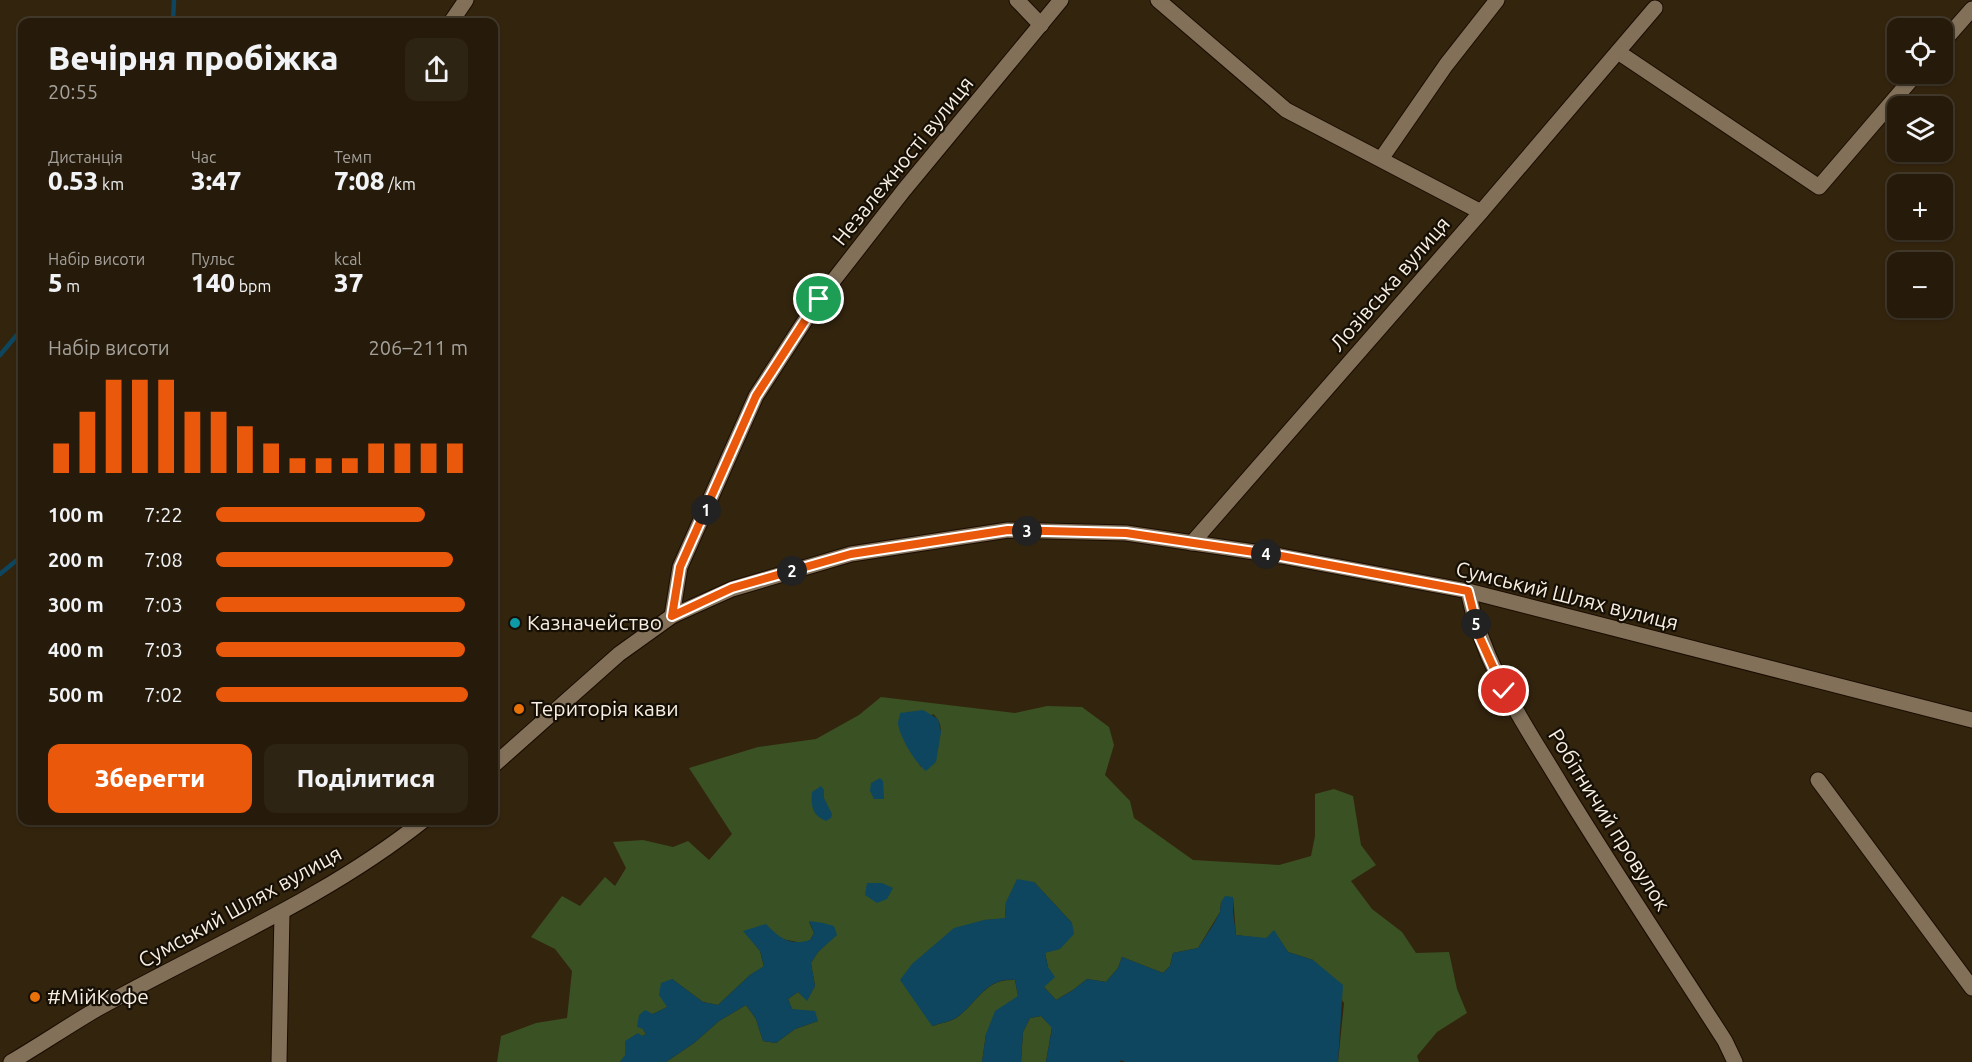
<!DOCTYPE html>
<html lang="uk">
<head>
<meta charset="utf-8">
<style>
	:root { --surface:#261b0a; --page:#2e2413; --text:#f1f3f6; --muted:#a4a19c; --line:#42392b; --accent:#ea580c }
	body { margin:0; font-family:Ubuntu,sans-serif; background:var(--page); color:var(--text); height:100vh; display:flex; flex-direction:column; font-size:22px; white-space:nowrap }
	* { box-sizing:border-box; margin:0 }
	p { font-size:20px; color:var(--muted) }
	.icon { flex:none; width:33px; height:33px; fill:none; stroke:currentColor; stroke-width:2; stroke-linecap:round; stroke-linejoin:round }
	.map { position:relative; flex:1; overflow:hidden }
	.drawer { position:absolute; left:18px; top:18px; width:480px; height:807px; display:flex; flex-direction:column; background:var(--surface); border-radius:12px; box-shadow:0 2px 4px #0004,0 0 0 2px var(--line) }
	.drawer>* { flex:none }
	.controls { position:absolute; left:1887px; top:18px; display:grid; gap:12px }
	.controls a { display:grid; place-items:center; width:66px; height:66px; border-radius:12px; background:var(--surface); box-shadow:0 2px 4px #0004,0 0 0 2px var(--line); font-size:30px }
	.pin { position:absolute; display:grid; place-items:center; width:51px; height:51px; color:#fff; margin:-26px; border:3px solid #fff; border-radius:50%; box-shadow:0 2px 6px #0007 }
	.km { position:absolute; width:30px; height:30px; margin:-15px; border-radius:50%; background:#222; color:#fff; font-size:16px; line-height:30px; text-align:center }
	.round { display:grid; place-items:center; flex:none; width:63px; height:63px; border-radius:12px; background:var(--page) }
	.summary { display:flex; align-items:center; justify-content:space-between; height:102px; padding:0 30px }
	h1 { font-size:33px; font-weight:800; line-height:45px }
	.figures { display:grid; grid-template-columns:repeat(3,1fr); gap:9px; height:102px; padding:6px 30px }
	.figures div { display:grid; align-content:center }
	.figures b { font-size:26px; font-weight:800 }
	.figures small { font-size:16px; font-weight:400 }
	.figures p { font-size:16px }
	.chart { height:168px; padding:12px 30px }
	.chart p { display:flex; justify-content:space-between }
	.chart svg { width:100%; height:108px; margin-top:6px; stroke:var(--accent); stroke-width:6 }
	.button { display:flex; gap:12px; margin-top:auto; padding:12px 30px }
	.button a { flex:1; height:69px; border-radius:12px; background:var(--accent); color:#fff; font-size:24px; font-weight:800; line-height:69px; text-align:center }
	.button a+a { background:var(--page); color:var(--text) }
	ul { padding:0 30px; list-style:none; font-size:20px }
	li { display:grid; grid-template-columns:96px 72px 1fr; align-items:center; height:45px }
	li i { height:15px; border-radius:8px; background:var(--accent) }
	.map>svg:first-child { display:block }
	.green { fill:#3a5123; fill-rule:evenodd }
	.water { fill:#0d465e }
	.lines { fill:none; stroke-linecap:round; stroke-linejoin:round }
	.stream { stroke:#0d465e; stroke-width:4.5 }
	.street-casing { stroke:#1a0c00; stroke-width:17 }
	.secondary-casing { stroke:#1a0c00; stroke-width:17 }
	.street { stroke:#827059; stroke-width:15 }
	.secondary { stroke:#827059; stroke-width:15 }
	.route-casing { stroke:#fff; stroke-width:12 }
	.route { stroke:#ea580c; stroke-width:8 }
	.culture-dot { fill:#0f9aa8; stroke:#150f06; stroke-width:2 }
	.food-dot { fill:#e8710a; stroke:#150f06; stroke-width:2 }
	.labels { text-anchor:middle; stroke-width:4.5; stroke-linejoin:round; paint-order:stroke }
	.street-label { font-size:21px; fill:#f8eee1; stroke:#150f06 }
	.poi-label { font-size:21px; fill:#f8eee1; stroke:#150f06; text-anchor:start }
</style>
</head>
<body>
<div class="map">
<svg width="1972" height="1062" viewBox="0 0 1972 1062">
	<rect width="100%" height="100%" fill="#33240e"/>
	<g class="green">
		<path d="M881 697 1015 713 1047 706 1082 707 1109 727 1114 745 1105 775 1130 801 1134 818 1193 860 1279 865 1311 856 1315 836V794L1334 789 1353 796 1361 845 1376 865 1351 881 1372 909 1402 932 1416 953 1449 952 1457 989 1467 1013 1437 1032 1417 1056 1419 1062H1338L1344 1003 1313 960 1288 952 1274 931 1266 939 1236 935 1233 897 1221 902 1220 912 1198 948 1173 953 1170 966 1163 973 1122 957 1118 968 1106 982 1087 979 1073 990 1056 1000 1044 987 1048 967 1045 953 1072 923 1034 882 1006 902 1005 919 984 920 919 1006 933 1026C940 1023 950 1022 956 1018 977 1004 984 978 1015 980L1018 996 986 1034 982 1062H666L694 1043 719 1021 746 1005 756 1019 763 1041 776 1043 795 1029 818 1021 792 1009 788 999 798 992 807 1000 815 986 811 963 818 952 836 935 809 922 814 933 810 940 802 943 744 931 760 951 764 967 750 975 718 1005 703 1002 672 979 667 1007 653 1014 643 1029 646 1034 642 1036 620 1062H497L501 1036 536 1023 567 1018 572 971 555 949 531 937 562 896 580 906 605 877 615 886 626 868 613 842 643 840 673 847 688 841 709 860 732 834 689 768 758 747 816 739 859 715ZM933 714C952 731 931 752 921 767L905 741Z"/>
		<polygon points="1041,1016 1052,1027 1046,1062 1021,1062 1023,1032 1030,1018"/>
	</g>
	<g class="water">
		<path d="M923 710 938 719 941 732 936 762 926 771C916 764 899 736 898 723 898 720 900 717 900 713Z"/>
		<polygon points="880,778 883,781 884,799 874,799 870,791 871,783"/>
		<path d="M821 786 824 790V798L832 814 831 818 826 821C812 815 811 806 812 792Z"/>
		<path d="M1017 879 1034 882 1072 923 1074 934 1060 949 1045 953 1048 967 1055 977 1044 987 1056 1000 1073 990 1087 979 1106 982 1118 968 1122 957 1163 973 1170 966 1173 953 1198 948 1213 925 1220 912 1221 902 1225 896 1233 897V911L1236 935 1266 938 1274 930 1288 952 1313 960 1343 985 1338 1062H1125L1121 1060 1120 1062H1046L1052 1028 1041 1016 1030 1018 1023 1032 1021 1062H982L986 1034 995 1011 1018 996 1015 980C985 977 977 1004 956 1018 949 1022 940 1023 932 1026L900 980 912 964 954 928 984 920 1005 918 1006 902Z"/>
		<polygon points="867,883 882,883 893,888 887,899 877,903 865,895"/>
		<path d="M809 921 823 923 834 926 837 935 818 952 811 963 815 986 807 1001 798 992 788 999 792 1009 815 1011 818 1021 795 1029 776 1043 763 1041 756 1019 746 1005 719 1021 694 1043 666 1062H620L625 1055V1041L638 1033 642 1036 646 1034 643 1029 637 1027 639 1015 645 1010 653 1014 667 1007 659 995 661 983 672 979 703 1002 718 1005 750 975 764 966 760 951 743 931 766 924C779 938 790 946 810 940L814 933Z"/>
	</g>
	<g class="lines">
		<g class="stream">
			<polyline points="173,22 174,0"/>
			<polyline points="494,175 495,173"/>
			<polyline points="0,355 22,329"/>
			<polyline points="0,574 22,556"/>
		</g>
		<g class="street-casing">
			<g id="street">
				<polyline points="1017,0 1041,25"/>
				<polyline points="1158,0 1286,110 1481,212"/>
				<polyline points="451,22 466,0"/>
				<polyline points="1942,43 1972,9"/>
				<polyline points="1618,52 1819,187 1916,74"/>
				<polyline points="1381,159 1446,65 1497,0"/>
				<polyline points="1192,543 1481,212 1655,8"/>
				<path d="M1468 591C1483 665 1522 720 1560 783 1613 870 1670 955 1725 1041L1735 1062"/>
				<polyline points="672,616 680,567 756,396 819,299 904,190 1061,0"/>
				<polyline points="1818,780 1972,988"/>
			</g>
		</g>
		<g class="secondary-casing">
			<g id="secondary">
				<polyline points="494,765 619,654 672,616 732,589 851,554 1008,530 1126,533 1281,556 1468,591 1972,720"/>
				<path d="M11 1062C40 1045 68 1026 97 1009 206 948 325 899 424 820"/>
				<polyline points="279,1062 282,913"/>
			</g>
		</g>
		<use href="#street" class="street"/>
		<use href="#secondary" class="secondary"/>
	</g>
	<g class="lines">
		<g class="route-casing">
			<polyline id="route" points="819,299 756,396 680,567 672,616 732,588 851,554 1008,530 1126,533 1281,556 1468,591 1480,638 1504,691"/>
		</g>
		<use href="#route" class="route"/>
	</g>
	<circle class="culture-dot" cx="515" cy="623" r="6"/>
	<g class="food-dot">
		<circle cx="519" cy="709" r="6"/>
		<circle cx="35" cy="997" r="6"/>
	</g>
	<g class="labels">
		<g class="street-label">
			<text transform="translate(903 161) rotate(-51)" y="7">Незалежності вулиця</text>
			<text transform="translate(1390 284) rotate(-49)" y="7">Лозівська вулиця</text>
			<text transform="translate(1567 596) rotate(14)" y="7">Сумський Шлях вулиця</text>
			<text transform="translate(1609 820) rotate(58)" y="7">Робітничий провулок</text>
			<text transform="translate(240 907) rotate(-29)" y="7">Сумський Шлях вулиця</text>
		</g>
		<g class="poi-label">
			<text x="527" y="630">Казначейство</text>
			<text x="531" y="716">Територія кави</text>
			<text x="47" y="1004">#МійКофе</text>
		</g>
	</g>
</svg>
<div class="controls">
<a><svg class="icon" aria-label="locate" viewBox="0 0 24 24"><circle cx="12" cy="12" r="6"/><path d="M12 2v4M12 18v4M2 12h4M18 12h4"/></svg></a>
<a><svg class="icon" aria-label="layers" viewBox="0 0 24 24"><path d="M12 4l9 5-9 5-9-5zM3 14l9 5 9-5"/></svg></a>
<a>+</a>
<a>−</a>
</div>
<div class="pin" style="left:819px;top:299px;background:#1e9e55"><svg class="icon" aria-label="arrive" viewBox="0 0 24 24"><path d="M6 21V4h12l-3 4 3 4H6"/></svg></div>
<div class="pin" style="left:1504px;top:691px;background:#d93025"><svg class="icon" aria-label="check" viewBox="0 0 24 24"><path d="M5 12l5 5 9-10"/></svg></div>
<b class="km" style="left:706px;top:510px">1</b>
<b class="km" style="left:792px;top:571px">2</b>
<b class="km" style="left:1027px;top:531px">3</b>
<b class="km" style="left:1266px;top:554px">4</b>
<b class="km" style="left:1476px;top:624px">5</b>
<section class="drawer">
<div class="summary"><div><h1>Вечірня пробіжка</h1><p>20:55</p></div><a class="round"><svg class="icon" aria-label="share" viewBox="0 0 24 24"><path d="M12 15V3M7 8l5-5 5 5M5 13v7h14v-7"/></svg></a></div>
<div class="figures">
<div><p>Дистанція</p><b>0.53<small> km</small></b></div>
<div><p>Час</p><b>3:47</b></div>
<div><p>Темп</p><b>7:08<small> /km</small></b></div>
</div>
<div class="figures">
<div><p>Набір висоти</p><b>5<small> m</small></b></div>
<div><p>Пульс</p><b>140<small> bpm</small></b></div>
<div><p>kcal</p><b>37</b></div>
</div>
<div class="chart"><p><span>Набір висоти</span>206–211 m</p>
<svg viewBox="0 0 160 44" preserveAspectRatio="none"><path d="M5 44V32M15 44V19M25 44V6M35 44V6M45 44V6M55 44V19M65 44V19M75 44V25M85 44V32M95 44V38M105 44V38M115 44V38M125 44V32M135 44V32M145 44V32M155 44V32"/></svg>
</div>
<ul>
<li><b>100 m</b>7:22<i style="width:83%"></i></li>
<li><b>200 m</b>7:08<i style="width:94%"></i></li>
<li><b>300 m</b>7:03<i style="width:99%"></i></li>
<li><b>400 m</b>7:03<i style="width:99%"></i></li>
<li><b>500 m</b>7:02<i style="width:100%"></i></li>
</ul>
<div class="button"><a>Зберегти</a><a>Поділитися</a></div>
</section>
</div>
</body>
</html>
